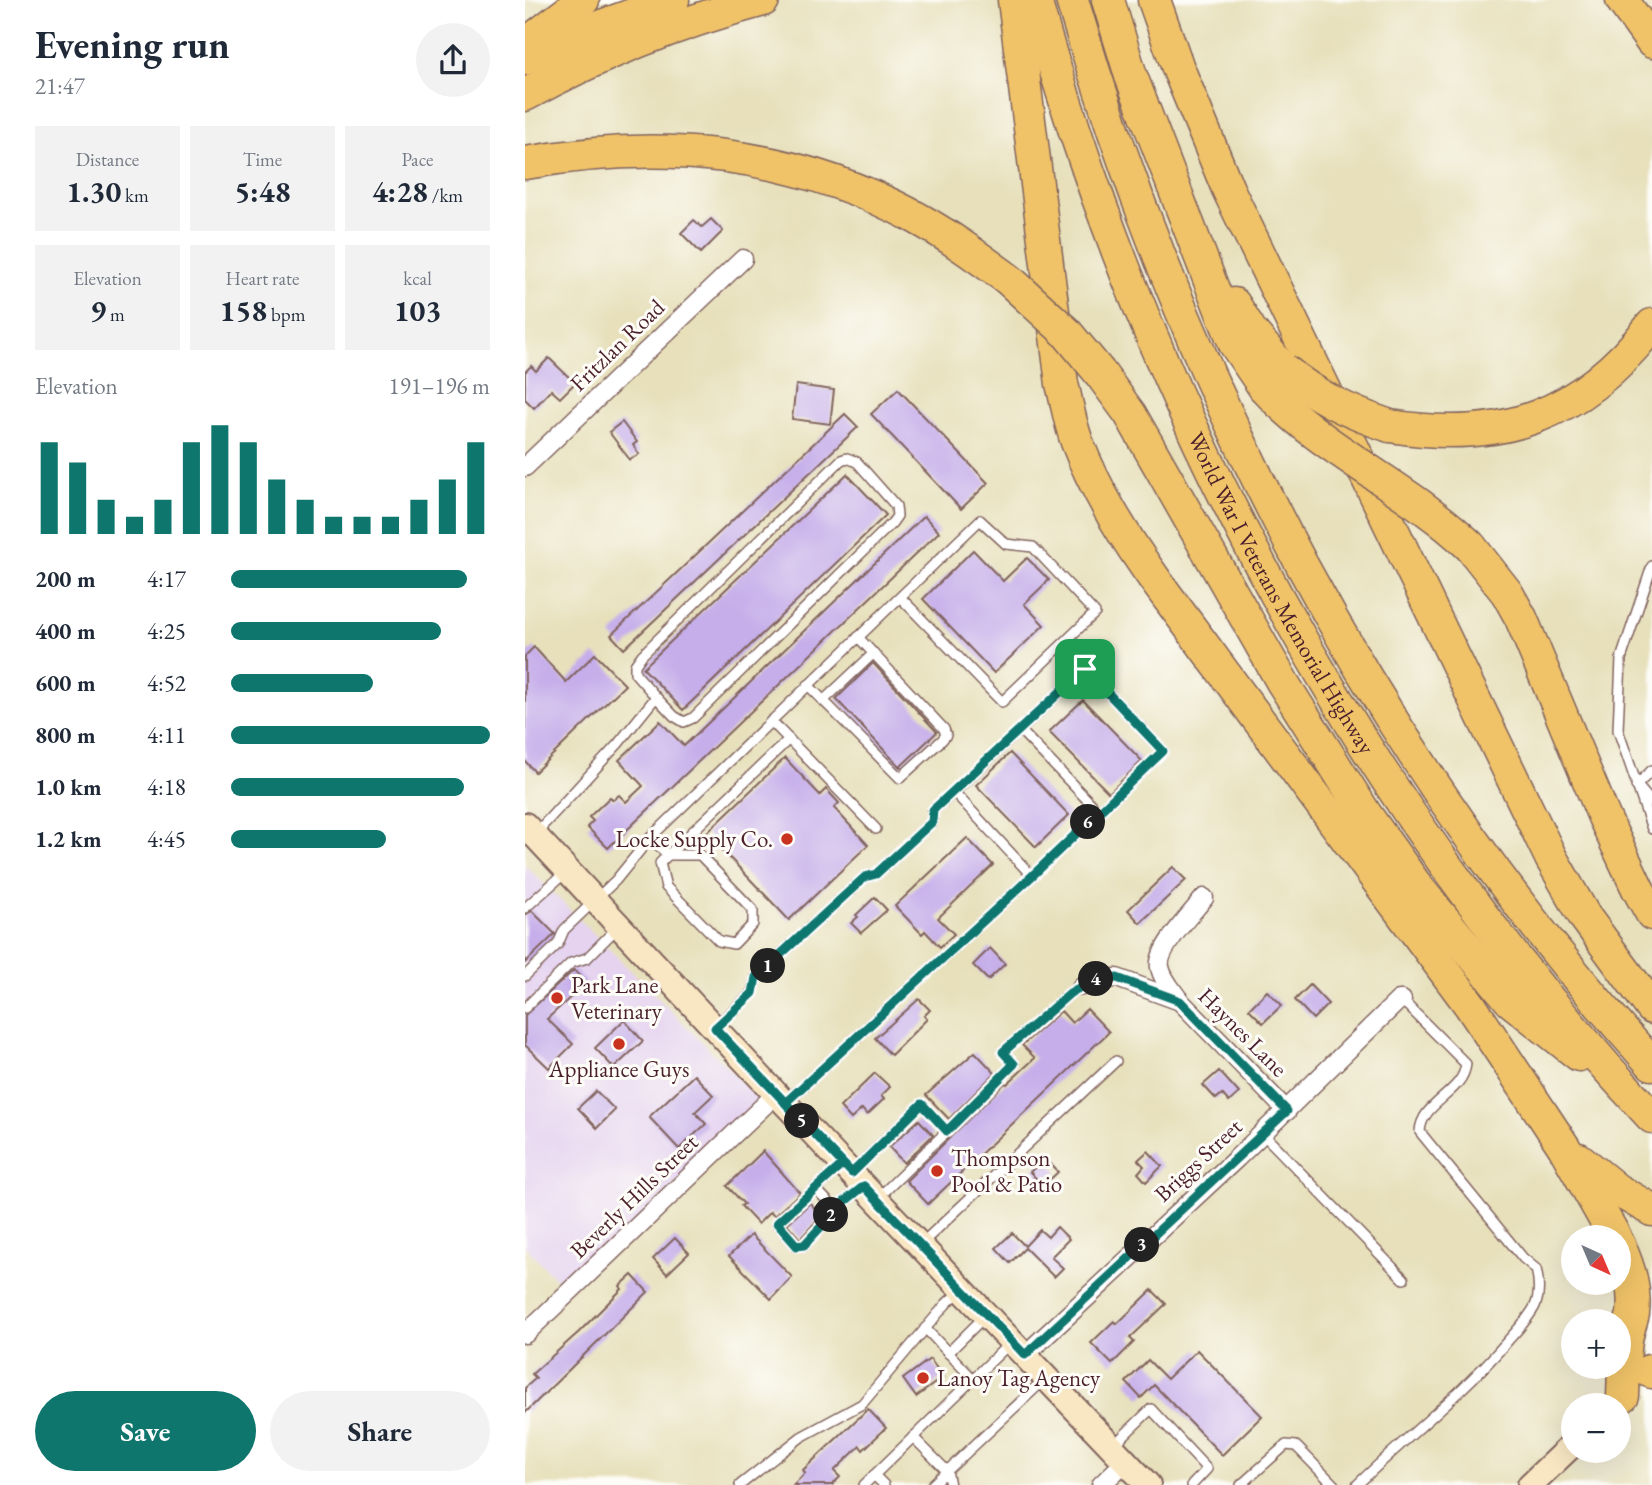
<!DOCTYPE html>
<html lang="en">
<head>
<meta charset="utf-8">
<style>
	:root { --surface:#fff; --page:#f2f2f3; --text:#1f2937; --muted:#747a83; --accent:#0f766e }
	body { margin:0; font-family:"EB Garamond",serif; background:var(--page); color:var(--text); height:100vh; display:flex; flex-direction:column; font-size:26px; white-space:nowrap }
	* { box-sizing:border-box; margin:0 }
	p { font-size:23px; color:var(--muted) }
	.icon { flex:none; width:38px; height:38px; fill:none; stroke:currentColor; stroke-width:2; stroke-linecap:round; stroke-linejoin:round }
	.map { position:relative; flex:1; overflow:hidden }
	.drawer { display:flex; flex-direction:column; background:var(--surface); width:525px }
	.drawer>* { flex:none }
	.needle { width:46px; rotate:136deg }
	.tools { position:absolute; left:1036px; top:1225px; display:grid; gap:14px }
	.tools a { display:grid; place-items:center; width:70px; height:70px; border-radius:50%; background:var(--surface); box-shadow:0 7px 28px #0002; font-size:35px }
	.pin { position:absolute; display:grid; place-items:center; width:60px; height:60px; color:#fff; margin:-30px; border-radius:14px; box-shadow:0 4px 10px #0006 }
	.km { position:absolute; width:35px; height:35px; margin:-18px; border-radius:50%; background:#222; color:#fff; font-size:19px; line-height:35px; text-align:center }
	.round { display:grid; place-items:center; flex:none; width:74px; height:74px; border-radius:37px; background:var(--page) }
	.headline { display:flex; align-items:center; justify-content:space-between; height:119px; padding:0 35px }
	h1 { font-size:38px; font-weight:700; line-height:52px }
	.figures { display:grid; grid-template-columns:repeat(3,1fr); gap:10px; height:119px; padding:7px 35px }
	.figures div { display:grid; align-content:center; border-radius:0px; background:var(--page); text-align:center }
	.figures b { font-size:30px; font-weight:700 }
	.figures small { font-size:19px; font-weight:400 }
	.figures p { font-size:19px }
	.chart { height:196px; padding:14px 35px }
	.chart p { display:flex; justify-content:space-between }
	.chart svg { width:100%; height:126px; margin-top:7px; stroke:var(--accent); stroke-width:6 }
	.primary-button { display:flex; gap:14px; margin-top:auto; padding:14px 35px }
	.primary-button a { flex:1; height:80px; border-radius:42px; background:var(--accent); color:#fff; font-size:28px; font-weight:700; line-height:80px; text-align:center }
	.primary-button a+a { background:var(--page); color:var(--text) }
	ul { padding:0 35px; list-style:none; font-size:23px }
	li { display:grid; grid-template-columns:112px 84px 1fr; align-items:center; height:52px }
	li i { height:18px; border-radius:9px; background:var(--accent) }
	main { display:flex; flex:1; min-height:0 }
	.map>svg:first-child { display:block }
	.built { fill:#e5d3f0 }
	.building { fill:#c6aeea }
	.lines { fill:none; stroke-linecap:round; stroke-linejoin:round }
	.lane-casing { stroke:#81635d; stroke-width:12 }
	.street-casing { stroke:#81635d; stroke-width:21 }
	.secondary-casing { stroke:#81635d; stroke-width:28 }
	.highway-casing { stroke:#81635d; stroke-width:35 }
	.lane { stroke:#fff; stroke-width:9 }
	.street { stroke:#fff; stroke-width:18 }
	.secondary { stroke:#f9e7c3; stroke-width:24 }
	.highway { stroke:#f0c369; stroke-width:32 }
	.highway-bridge-casing { stroke:#81635d; stroke-width:35; stroke-linecap:butt }
	.highway-bridge { stroke:#f0c369; stroke-width:32 }
	.route-casing { stroke:#fff; stroke-width:14 }
	.route { stroke:#0f766e; stroke-width:9 }
	.poi-dot { fill:#c8321e; stroke:#fdfcf7; stroke-width:2.5 }
	.labels { text-anchor:middle; stroke-width:6; stroke-linejoin:round; paint-order:stroke }
	.street-label { font-size:23px; fill:#4a1f2b; stroke:#fdfcf7 }
	.poi-label { font-size:23px; fill:#4a1f2b; stroke:#fdfcf7; text-anchor:start }
</style>
</head>
<body>
<main>
<section class="drawer">
<div class="headline"><div><h1>Evening run</h1><p>21:47</p></div><a class="round"><svg class="icon" aria-label="share" viewBox="0 0 24 24"><path d="M12 15V3M7 8l5-5 5 5M5 13v7h14v-7"/></svg></a></div>
<div class="figures">
<div><p>Distance</p><b>1.30<small> km</small></b></div>
<div><p>Time</p><b>5:48</b></div>
<div><p>Pace</p><b>4:28<small> /km</small></b></div>
</div>
<div class="figures">
<div><p>Elevation</p><b>9<small> m</small></b></div>
<div><p>Heart rate</p><b>158<small> bpm</small></b></div>
<div><p>kcal</p><b>103</b></div>
</div>
<div class="chart"><p><span>Elevation</span>191–196 m</p>
<svg viewBox="0 0 160 44" preserveAspectRatio="none"><path d="M5 44V12M15 44V19M25 44V32M35 44V38M45 44V32M55 44V12M65 44V6M75 44V12M85 44V25M95 44V32M105 44V38M115 44V38M125 44V38M135 44V32M145 44V25M155 44V12"/></svg>
</div>
<ul>
<li><b>200 m</b>4:17<i style="width:91%"></i></li>
<li><b>400 m</b>4:25<i style="width:81%"></i></li>
<li><b>600 m</b>4:52<i style="width:55%"></i></li>
<li><b>800 m</b>4:11<i style="width:100%"></i></li>
<li><b>1.0 km</b>4:18<i style="width:90%"></i></li>
<li><b>1.2 km</b>4:45<i style="width:60%"></i></li>
</ul>
<div class="primary-button"><a>Save</a><a>Share</a></div>
</section>
<div class="map">
<svg width="1127" height="1485" viewBox="0 0 1127 1485">
	<rect width="100%" height="100%" fill="#fdfcf7"/>
	<filter id="ink" filterUnits="userSpaceOnUse"><feTurbulence type="fractalNoise" baseFrequency=".0143" numOctaves="2"/><feDisplacementMap in="SourceGraphic" scale="14" xChannelSelector="R" yChannelSelector="G"/><feConvolveMatrix kernelMatrix="1 2 1 2 8 2 1 2 1" color-interpolation-filters="sRGB"/></filter>
	<filter id="wash" filterUnits="userSpaceOnUse"><feTurbulence type="fractalNoise" baseFrequency=".00686" numOctaves="4" result="noise"/><feDisplacementMap in="SourceGraphic" scale="28" xChannelSelector="R" yChannelSelector="G"/><feGaussianBlur stdDeviation="1.57" result="paint"/><feColorMatrix in="noise" values="0 0 0 0 0 0 0 0 0 0 0 0 0 0 0 0 0 1.4 0 .05"/><feComposite in="paint" operator="in"/></filter>
	<g filter="url(#wash)">
		<rect width="100%" height="100%" fill="#e7e0bb"/>
		<polygon class="built" points="0,865 236,1101 41,1290 0,1246"/>
		<g id="blocks">
			<g class="building">
				<polygon points="186,219 198,231 176,253 156,233 169,220 177,227"/>
				<polygon points="24,358 50,383 35,398 26,390 9,408 0,399 0,372 6,366 11,371"/>
				<polygon points="271,385 309,390 305,424 267,419"/>
				<polygon points="373,389 463,483 436,509 346,414"/>
				<polygon points="320,414 333,427 99,649 86,635"/>
				<polygon points="97,422 112,442 108,445 114,454 105,460 84,432"/>
				<polygon points="322,474 361,515 158,710 118,668"/>
				<polygon points="399,516 414,532 83,848 62,827 68,821 64,817 85,797 88,800 94,795 101,802 118,786 94,760 135,721 159,746"/>
				<polygon points="448,550 478,581 502,558 524,580 499,604 519,625 469,673 398,599"/>
				<polygon points="9,647 41,682 70,654 100,685 10,772 0,761 0,656"/>
				<polygon points="348,663 412,732 375,767 311,699"/>
				<polygon points="558,700 617,761 584,793 524,732"/>
				<polygon points="485,753 544,815 511,847 451,785"/>
				<polygon points="260,758 295,795 301,789 314,803 309,808 343,845 264,920 181,833"/>
				<polygon points="442,838 468,865 413,918 429,934 415,947 400,931 397,934 370,906"/>
				<polygon points="648,867 661,880 615,923 603,910"/>
				<polygon points="350,897 362,910 336,933 326,923 333,917 331,915"/>
				<polygon points="7,911 30,934 0,963 0,915"/>
				<polygon points="465,948 480,964 463,980 448,965"/>
				<polygon points="49,970 61,983 22,1019 48,1044 24,1068 0,1045 0,1015"/>
				<polygon points="785,985 803,1004 788,1019 770,1000"/>
				<polygon points="742,991 757,1005 738,1023 724,1009"/>
				<polygon points="394,999 405,1010 399,1016 402,1019 366,1055 350,1038"/>
				<polygon points="562,1009 584,1032 403,1204 381,1181 480,1083 482,1084 510,1058 497,1045 536,1011 547,1023"/>
				<polygon points="99,1020 118,1041 89,1068 70,1048"/>
				<polygon points="450,1052 470,1073 424,1119 401,1095"/>
				<polygon points="694,1071 714,1093 704,1102 697,1094 691,1099 678,1085"/>
				<polygon points="350,1073 365,1087 356,1096 359,1099 342,1115 337,1109 326,1119 315,1107"/>
				<polygon points="169,1075 188,1095 170,1112 181,1124 154,1149 124,1117"/>
				<polygon points="71,1091 90,1110 72,1128 53,1108"/>
				<polygon points="394,1120 408,1135 379,1163 364,1147"/>
				<polygon points="238,1151 275,1193 249,1216 245,1212 233,1224 216,1206 219,1204 202,1186"/>
				<polygon points="623,1151 637,1166 621,1182 613,1173 619,1166 613,1160"/>
				<polygon points="520,1158 533,1172 518,1186 505,1172"/>
				<polygon points="285,1203 296,1216 275,1239 262,1224"/>
				<polygon points="532,1227 544,1239 526,1257 538,1268 529,1277 500,1248 485,1263 471,1248 487,1233 500,1246 515,1230 523,1237"/>
				<polygon points="226,1235 267,1277 246,1299 204,1256"/>
				<polygon points="150,1238 164,1253 142,1274 128,1259"/>
				<polygon points="107,1275 123,1292 0,1413 0,1388 11,1378 7,1374 54,1332 97,1289 95,1286"/>
				<polygon points="627,1290 641,1304 605,1338 609,1342 587,1364 566,1343 589,1321 592,1324"/>
				<polygon points="672,1350 737,1416 697,1455 629,1385 616,1398 601,1382 623,1360 642,1379"/>
				<polygon points="405,1359 418,1377 391,1397 378,1379"/>
				<polygon points="343,1409 361,1428 338,1450 335,1446 309,1471 315,1477 307,1485 268,1485 280,1473 278,1470"/>
			</g>
		</g>
	</g>
	<g filter="url(#ink)">
		<use href="#blocks" fill-opacity="0" stroke="#81635d" stroke-width="2"/>
		<g class="lines">
			<g class="lane-casing">
				<g id="lane">
					<polyline points="1127,566 1096,659 1093,730 1127,829"/>
					<polyline points="283,685 375,778 417,740 421,735 419,729 333,637"/>
					<polyline points="298,701 349,653"/>
					<polyline points="246,721 351,829"/>
					<polyline points="495,730 560,669 638,751 574,812"/>
					<polyline points="1111,786 1127,770"/>
					<polyline points="1115,789 1127,803"/>
					<polyline points="429,792 495,730 574,812 507,876"/>
					<polyline points="10,834 93,744 131,697 110,673 110,665 117,655 316,460 322,458 332,462 371,506 372,516 367,523 168,718 159,722 149,716 131,697"/>
					<polyline points="125,838 143,855 264,739"/>
					<polygon points="143,855 175,855 228,910 228,924 209,944 194,941 141,887 135,863"/>
					<polyline points="0,908 41,872"/>
					<polyline points="0,976 33,944 39,930 91,880 125,838 455,520 481,544 508,547 570,613 477,702 375,597"/>
					<polyline points="0,1008 46,963 62,958 93,927"/>
					<polyline points="190,1027 227,993 231,977 340,877 351,874 407,822 408,810 429,792 507,876 261,1102"/>
					<polyline points="422,1131 489,1064 478,1052 545,993 557,986"/>
					<polyline points="738,1134 879,1279"/>
					<polyline points="316,1166 252,1223 272,1246 279,1245 319,1202 338,1187"/>
					<polyline points="327,1172 397,1104 422,1131 353,1198"/>
					<polyline points="290,1188 311,1210"/>
					<polyline points="396,1244 591,1061"/>
					<polyline points="400,1328 448,1379"/>
					<polyline points="423,1353 459,1317"/>
					<polyline points="388,1437 422,1471 407,1485"/>
					<polyline points="589,1445 626,1409 682,1469 667,1485"/>
					<polyline points="349,1475 359,1485"/>
					<polyline points="215,1485 276,1437 337,1404 421,1304 437,1289"/>
					<polyline points="339,1485 485,1343"/>
					<polyline points="425,1485 422,1471 520,1379"/>
					<polyline points="716,1485 761,1445 771,1446 809,1485"/>
					<path d="M832 1485C881 1437 935 1396 980 1344 990 1332 1003 1320 1010 1306 1015 1295 1014 1280 1011 1269L998 1258 895 1132C896 1102 938 1094 941 1064L877 1000"/>
				</g>
			</g>
			<g class="street-casing">
				<g id="street">
					<polyline points="0,467 218,259"/>
					<polyline points="557,986 568,980 592,978 655,1001 762,1111"/>
					<path d="M655 1001C648 991 637 979 635 967 631 950 668 912 679 898"/>
					<polyline points="0,1334 251,1094"/>
					<polyline points="500,1355 712,1158 874,1000 877,1000"/>
					<polyline points="576,1485 600,1462"/>
				</g>
			</g>
			<g class="secondary-casing">
				<g id="secondary">
					<polyline points="0,825 251,1094 623,1485"/>
					<polyline points="1005,1485 1048,1444"/>
				</g>
			</g>
			<g class="highway-casing">
				<g id="highway">
					<path d="M489 0 537 384C542 403 545 424 552 442 572 494 601 539 633 584L945 1005 1039 1147 1090 1237"/>
					<path id="s1" d="M510 0C624 410 835 806 1127 1117"/>
					<path d="M547 0C662 391 852 761 1127 1064"/>
					<polyline points="583,0 606,76 698,315 710,344 739,387"/>
					<polyline points="629,0 653,68 703,189 1026,858 1060,917 1127,1008"/>
					<polyline points="1097,0 1127,42"/>
					<polyline points="0,45 58,0"/>
					<polyline points="0,59 74,27 148,0"/>
					<path d="M0 95C74 54 156 22 238 0"/>
					<path d="M0 163C137 139 265 150 390 217 423 235 453 257 483 279"/>
					<polyline points="709,304 726,331 758,369"/>
					<polyline points="575,373 605,414 758,683 841,815 893,888 986,1001 1054,1055"/>
					<path d="M865 426C978 444 1056 416 1127 325"/>
					<polyline points="945,546 982,593 996,618 1079,817 1113,889 1127,914"/>
					<polyline points="1054,1159 1092,1190 1127,1210"/>
					<path d="M1094 1245C1104 1268 1111 1289 1108 1314 1106 1323 1102 1332 1101 1341 1098 1359 1099 1378 1098 1396"/>
					<polyline points="1124,1371 1127,1372"/>
				</g>
			</g>
			<use href="#lane" class="lane"/>
			<use href="#street" class="street"/>
			<use href="#secondary" class="secondary"/>
			<use href="#highway" class="highway"/>
			<g class="highway-bridge-casing">
				<g id="highway-bridge">
					<polyline points="483,279 541,332 575,373"/>
					<path d="M758 369C792 397 823 412 865 426"/>
					<path d="M739 387C798 452 882 486 945 546"/>
				</g>
			</g>
			<use href="#highway-bridge" class="highway-bridge"/>
		</g>
	</g>
	<g class="lines" filter="url(#ink)">
		<g class="route-casing">
			<polyline id="route" points="560,669 408,810 407,822 351,874 340,877 231,977 228,993 190,1028 318,1164 252,1223 272,1246 279,1245 319,1202 339,1186 500,1355 762,1111 655,1001 592,978 568,980 545,993 478,1052 489,1064 422,1131 397,1104 327,1173 260,1103 507,876 638,751 560,669"/>
		</g>
		<use href="#route" class="route"/>
	</g>
	<g class="poi-dot">
		<circle cx="262" cy="839" r="7"/>
		<circle cx="32" cy="998" r="7"/>
		<circle cx="94" cy="1044" r="7"/>
		<circle cx="412" cy="1171" r="7"/>
		<circle cx="398" cy="1378" r="7"/>
	</g>
	<g class="labels">
		<g class="street-label">
			<text transform="translate(92 345) rotate(-44)" y="8">Fritzlan Road</text>
			<text dy="8" stroke="none"><textPath href="#s1" startOffset="644">World War I Veterans Memorial Highway</textPath></text>
			<text transform="translate(718 1032) rotate(45)" y="8">Haynes Lane</text>
			<text transform="translate(673 1160) rotate(-43)" y="8">Briggs Street</text>
			<text transform="translate(109 1196) rotate(-44)" y="8">Beverly Hills Street</text>
		</g>
		<g class="poi-label">
			<text x="248" y="847" text-anchor="end">Locke Supply Co.</text>
			<text x="46" y="993">Park Lane<tspan x="46" dy="26">Veterinary</tspan></text>
			<text x="94" y="1077" text-anchor="middle">Appliance Guys</text>
			<text x="426" y="1166">Thompson<tspan x="426" dy="26">Pool &amp; Patio</tspan></text>
			<text x="412" y="1386">Lanoy Tag Agency</text>
		</g>
	</g>
</svg>
<div class="tools">
<a><svg class="needle" viewBox="-14 -14 28 28"><path d="M0-13l5 13h-10z" fill="#e53935"/><path d="M0 13l5-13h-10z" fill="#747a83"/></svg></a>
<a>+</a>
<a>−</a>
</div>
<div class="pin" style="left:560px;top:669px;background:#1e9e55"><svg class="icon" aria-label="arrive" viewBox="0 0 24 24"><path d="M6 21V4h12l-3 4 3 4H6"/></svg></div>
<b class="km" style="left:243px;top:966px">1</b>
<b class="km" style="left:306px;top:1215px">2</b>
<b class="km" style="left:617px;top:1245px">3</b>
<b class="km" style="left:571px;top:979px">4</b>
<b class="km" style="left:277px;top:1121px">5</b>
<b class="km" style="left:563px;top:822px">6</b>
</div>
</main>
</body>
</html>
